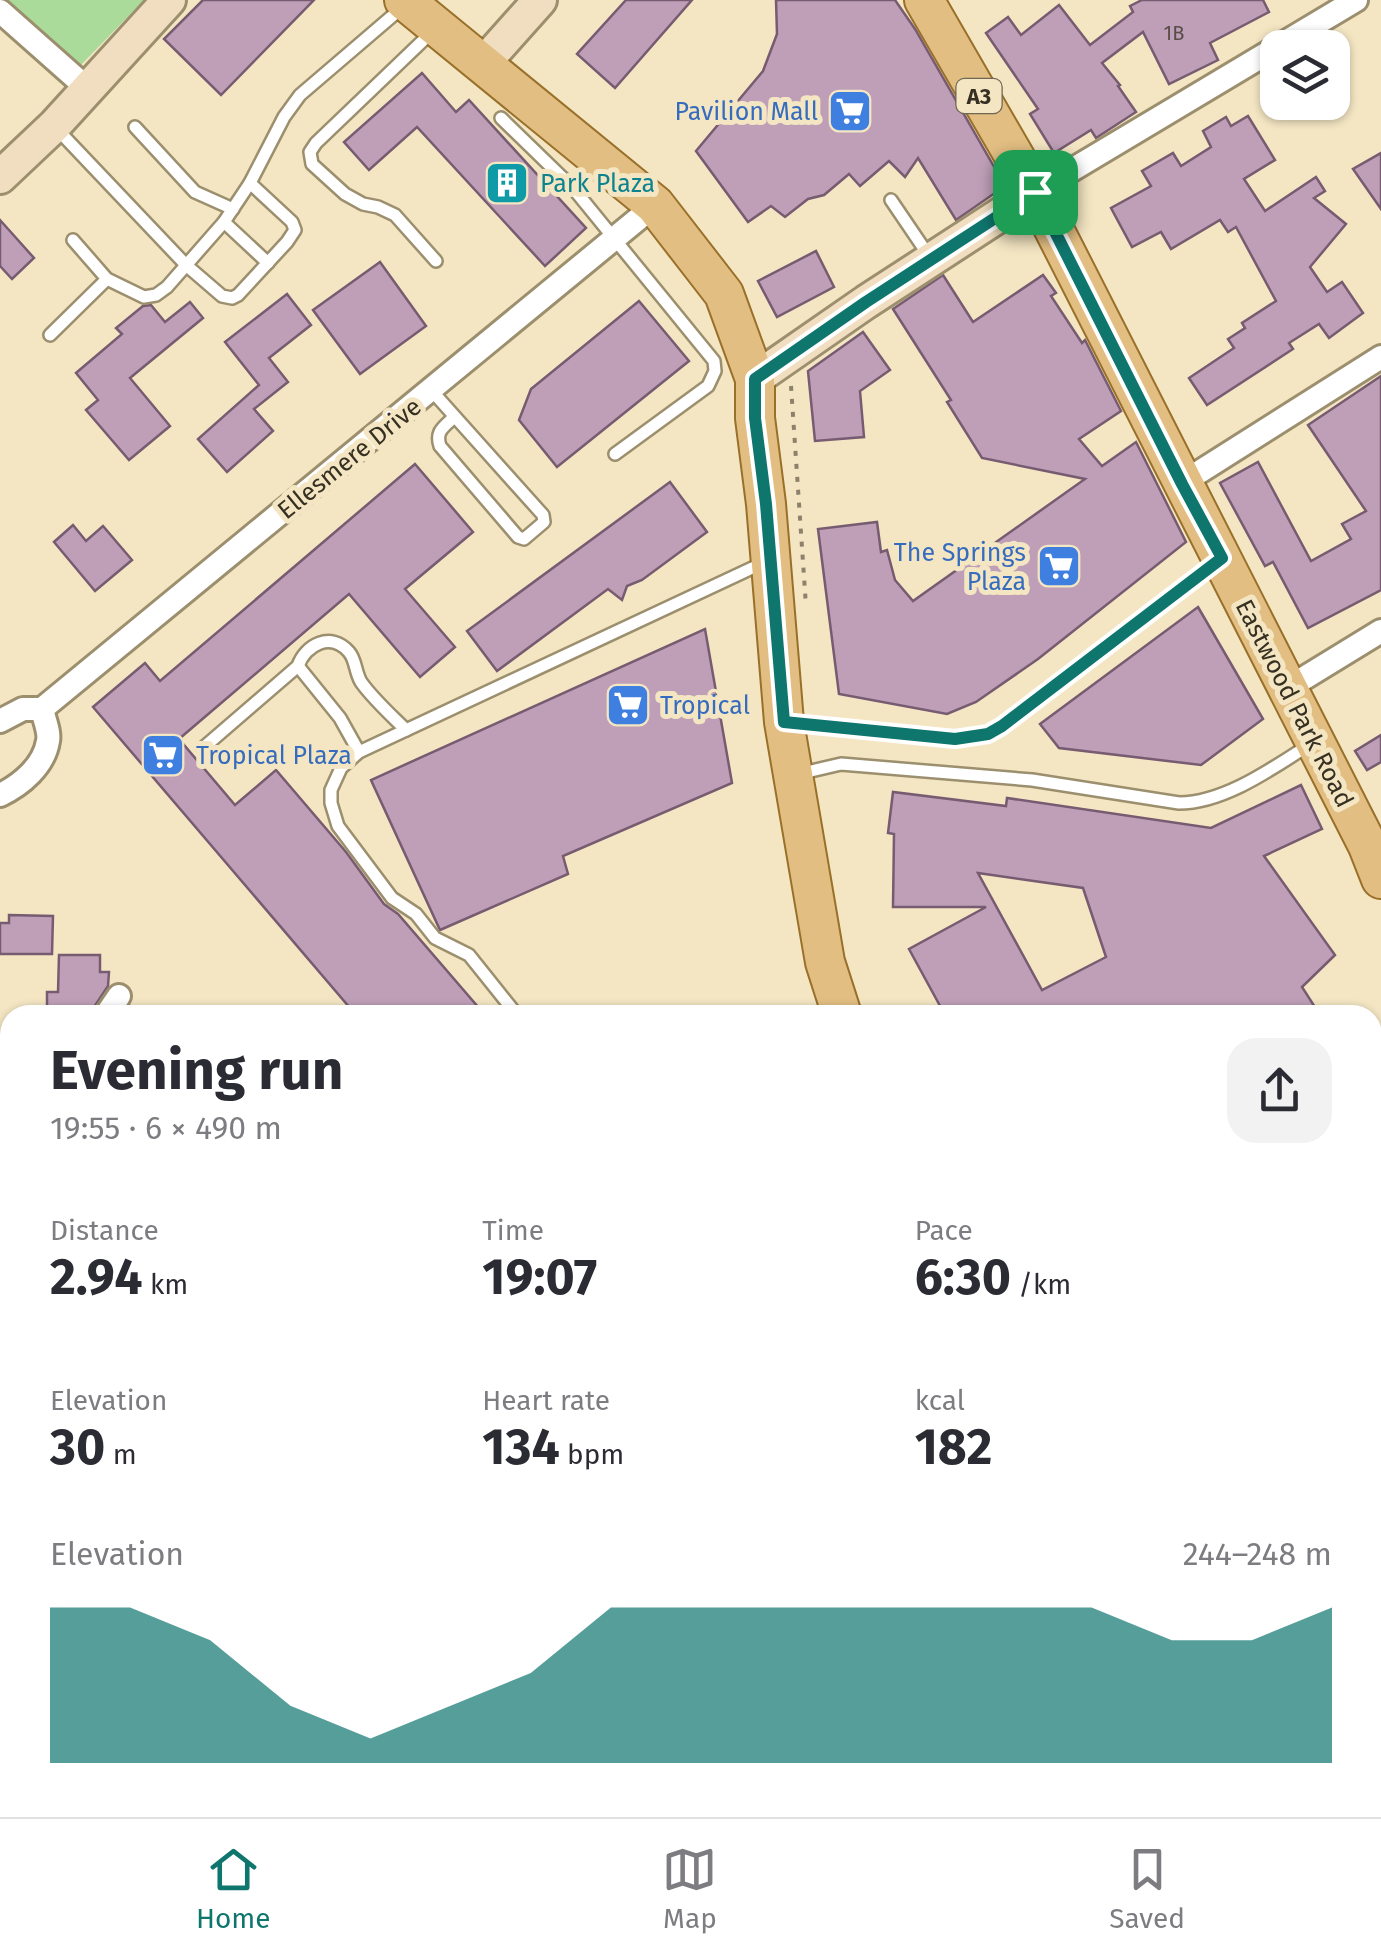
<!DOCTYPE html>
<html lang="en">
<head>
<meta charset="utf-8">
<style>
	:root { --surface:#fff; --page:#f2f2f3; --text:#2b2b33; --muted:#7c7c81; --line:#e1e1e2; --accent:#0f766e }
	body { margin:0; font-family:"Fira Sans",sans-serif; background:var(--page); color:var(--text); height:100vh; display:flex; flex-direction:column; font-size:38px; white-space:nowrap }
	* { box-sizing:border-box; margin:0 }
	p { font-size:32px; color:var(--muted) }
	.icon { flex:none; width:55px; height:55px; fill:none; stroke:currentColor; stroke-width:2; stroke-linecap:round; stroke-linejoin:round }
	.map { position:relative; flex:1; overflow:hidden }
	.drawer { position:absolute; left:0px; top:1005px; width:1382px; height:812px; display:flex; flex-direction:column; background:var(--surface); border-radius:30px 30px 0 0; box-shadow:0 2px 8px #0004 }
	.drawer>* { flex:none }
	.tools { position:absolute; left:1260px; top:30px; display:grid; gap:20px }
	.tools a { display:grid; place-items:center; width:90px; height:90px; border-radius:20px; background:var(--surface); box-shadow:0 2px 8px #0004; font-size:50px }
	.pin { position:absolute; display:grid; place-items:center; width:85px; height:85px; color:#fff; margin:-42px; border-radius:20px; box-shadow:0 5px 15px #0006 }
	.round { display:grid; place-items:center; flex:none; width:105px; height:105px; border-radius:30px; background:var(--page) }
	.headline { display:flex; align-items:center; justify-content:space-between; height:170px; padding:0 50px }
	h1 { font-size:55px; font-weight:700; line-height:75px }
	.stats { display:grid; grid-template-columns:repeat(3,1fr); gap:15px; height:170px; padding:10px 50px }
	.stats div { display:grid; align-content:center }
	.stats b { font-size:50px; font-weight:700 }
	.stats small { font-size:28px; font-weight:400 }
	.stats p { font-size:28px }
	.chart { height:280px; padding:20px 50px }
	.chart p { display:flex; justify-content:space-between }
	.chart svg { width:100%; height:180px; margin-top:10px; fill:var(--accent); opacity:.7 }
	.tab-bar { display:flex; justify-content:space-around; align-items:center; height:140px; border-top:2px solid var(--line); background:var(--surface); font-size:28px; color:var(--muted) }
	.tab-bar a { display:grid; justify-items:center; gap:5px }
	.tab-bar .active { color:var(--accent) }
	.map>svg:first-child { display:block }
	.green { fill:#abdb9a }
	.building { fill:#be9fb7; stroke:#775b70; stroke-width:2.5; fill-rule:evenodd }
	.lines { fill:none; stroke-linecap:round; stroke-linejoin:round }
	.lane-casing { stroke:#9c8f6e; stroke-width:16 }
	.street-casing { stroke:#9c8f6e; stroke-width:28 }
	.secondary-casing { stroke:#9c8f6e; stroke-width:38 }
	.primary-casing { stroke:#99702a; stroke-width:42 }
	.path { stroke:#8c826b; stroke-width:4; stroke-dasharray:5 8; stroke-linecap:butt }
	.lane { stroke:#fff; stroke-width:11 }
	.street { stroke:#fff; stroke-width:22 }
	.secondary { stroke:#f1dec0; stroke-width:32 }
	.primary { stroke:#e2be82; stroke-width:38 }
	.route-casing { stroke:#fff; stroke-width:20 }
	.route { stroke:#0f766e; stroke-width:12 }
	.labels { text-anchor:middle; stroke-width:10; stroke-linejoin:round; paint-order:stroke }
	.number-label { font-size:20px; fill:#584c48 }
	.shield { fill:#f4e6c3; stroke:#6f6753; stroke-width:2.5 }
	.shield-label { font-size:22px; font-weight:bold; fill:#363023 }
	.shop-label { font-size:25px; fill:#366cbe; stroke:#f4e6c3; text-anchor:end }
	.culture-label { font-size:25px; fill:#0d838f; stroke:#f4e6c3; text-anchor:start }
	.street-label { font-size:25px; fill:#363023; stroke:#f4e6c3 }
</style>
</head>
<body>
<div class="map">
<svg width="1381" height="1817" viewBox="0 0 1381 1817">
	<rect width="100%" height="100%" fill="#f4e6c3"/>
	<polygon class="green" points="4,0 144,0 79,67"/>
	<g class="building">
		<polygon points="203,0 314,0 221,95 164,39"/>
		<polygon points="626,0 692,0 615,88 577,54"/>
		<polygon points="776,0 895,0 915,29 1005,186 956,220 918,158 905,177 889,161 860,186 849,174 824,195 808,199 785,217 771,206 748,222 696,151 763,71 777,34"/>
		<polygon points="1142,0 1263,0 1269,12 1210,43 1218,60 1169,84 1143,32 1102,63 1120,85 1118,86 1136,112 1096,138 1091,130 1054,153 1030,114 1038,109 986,33 1008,17 1021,35 1059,5 1090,45 1133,12 1130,6"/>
		<polygon points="422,73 456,112 469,100 586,228 545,266 417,127 369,170 344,142"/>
		<polygon points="1248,116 1275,160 1244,179 1265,211 1316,177 1325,191 1314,198 1346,224 1310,267 1327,292 1342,282 1363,313 1329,338 1319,324 1289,343 1293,349 1207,405 1189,378 1234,348 1228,339 1245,328 1242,323 1276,301 1236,227 1228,232 1220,220 1171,249 1161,232 1132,247 1111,208 1151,186 1142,171 1173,153 1181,166 1211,147 1203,131 1226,117 1231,126"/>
		<polygon points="1381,153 1381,209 1353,169"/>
		<polygon points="0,220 34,258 12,279 0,266"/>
		<polygon points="816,251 834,287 777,317 758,281"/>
		<polygon points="380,262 426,326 360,374 313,310"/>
		<polygon points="943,275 973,322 1043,275 1056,293 1051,296 1082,343 1085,340 1121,411 1079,439 1102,466 1136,442 1186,542 1038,659 976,702 947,714 839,694 818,529 877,522 881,552 887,550 895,580 913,601 1085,479 982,458 947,402 951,400 893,309"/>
		<polygon points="287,294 311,325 269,358 288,382 254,409 273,431 227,472 198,439 259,385 225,342"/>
		<polygon points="639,301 689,361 557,467 519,420 531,389"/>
		<polygon points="190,302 203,318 130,378 170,426 129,460 86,410 98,400 76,373 122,334 116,328 143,306 151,305 165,322"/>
		<polygon points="863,332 890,370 860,391 864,437 815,441 808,371"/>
		<polygon points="1381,376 1381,590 1308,628 1273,562 1265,566 1220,483 1258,462 1311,561 1351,539 1342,524 1366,511 1308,425"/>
		<polygon points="415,464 473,532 405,589 455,647 420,677 349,594 179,739 235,805 276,770 346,852 384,904 398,914 485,1015 356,1015 93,707 145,663 160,681"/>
		<polygon points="670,482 707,532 642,580 627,586 622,600 608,589 497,671 467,631"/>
		<polygon points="73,525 86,541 103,526 132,560 95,591 54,542"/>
		<polygon points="1198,607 1263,719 1201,765 1059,748 1040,724"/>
		<polygon points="705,629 732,783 563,856 568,874 440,930 371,780"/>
		<polygon points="1381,735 1381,762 1367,770 1355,751"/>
		<path d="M1301 785 1322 829 1264 856 1335 955 1302 987 1320 1015H945L909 949 986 907H893L894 834 888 833 893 792 1006 806 1007 798 1211 828ZM978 873 1083 888 1106 957 1042 990Z"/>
		<polygon points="9,915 53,916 52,954 0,954 0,923 9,923"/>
		<polygon points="59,955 100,955 100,972 109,972 108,986 94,1007 91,1014 47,1014 47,992 58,992"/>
	</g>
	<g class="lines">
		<g class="lane-casing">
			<g id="lane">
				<polyline points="434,30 316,143 310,152 312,164 345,194 363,204 378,207 395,215 436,261"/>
				<polyline points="501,118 573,188 714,361 715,371 708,386 615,454"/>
				<polyline points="135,127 195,192 233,209"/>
				<polyline points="56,128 186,265 222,296 232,298 238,295 287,242 295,230 292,222 250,183"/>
				<polyline points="573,188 594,162"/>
				<polyline points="891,200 929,256"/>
				<polyline points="224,222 268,263"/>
				<polyline points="73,240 107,279 144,297 156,295 167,287 224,222 250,183 284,117 300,95 404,6"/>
				<polyline points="50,335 107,279"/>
				<path d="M432 391 543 515 544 522 524 539 518 537 440 446C435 431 444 427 454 417"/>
				<polyline points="298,666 340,718 359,752"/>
				<polyline points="791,722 955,739 987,734 1002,726 1218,560"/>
				<path d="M203 748 298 666C305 645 331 631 349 652 356 660 355 672 361 682 373 699 391 715 406 730"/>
				<path d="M798 779 811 771 841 764 1032 780 1179 803C1224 803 1273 768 1309 745"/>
				<polyline points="517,1015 469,955 435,938 416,914 392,898 338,826 331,803 331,790 341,768 359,752 763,563"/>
				<polyline points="1372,1693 1381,1701"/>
				<polyline points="31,1808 45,1817"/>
				<polyline points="0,1814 10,1805"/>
			</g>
		</g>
		<g class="street-casing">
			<g id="street">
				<polyline points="0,11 88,89"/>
				<polyline points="1035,192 1356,0"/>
				<polyline points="1182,483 1381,357"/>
				<polyline points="1288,688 1381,631"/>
				<polyline points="0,721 23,709 42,709 655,205"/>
				<path d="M0 795C21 785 44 766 48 741 50 732 44 719 42 709"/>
				<polyline points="106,1015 119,996"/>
				<polyline points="0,1167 10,1153"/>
				<polyline points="0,1194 10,1201"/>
				<polyline points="0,1712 10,1721"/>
				<polyline points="747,1808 751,1817"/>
				<polyline points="79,1817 87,1808"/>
			</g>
		</g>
		<g class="secondary-casing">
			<g id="secondary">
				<polyline points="482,65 540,0"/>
				<polyline points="0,177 54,126 169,0"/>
				<polyline points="755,379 866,302 1035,192"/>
				<polyline points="1372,1759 1381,1749"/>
			</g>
		</g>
		<g class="primary-casing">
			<g id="primary">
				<polyline points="404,0 655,205 724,294 755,379 755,418 766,504 784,722 825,962 842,1015"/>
				<polyline points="924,0 1035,192 1368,846 1381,879"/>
				<polyline points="1344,1808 1352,1817"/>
			</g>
		</g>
		<polyline class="path" points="791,386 806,606"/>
		<use href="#lane" class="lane"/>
		<use href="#street" class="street"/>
		<use href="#secondary" class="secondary"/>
		<use href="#primary" class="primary"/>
	</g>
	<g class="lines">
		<g class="route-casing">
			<polygon id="route" points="1035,192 1182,484 1222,558 1002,726 988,734 955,739 784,722 766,504 755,418 755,379 866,302"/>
		</g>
		<use href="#route" class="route"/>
	</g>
	<defs>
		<g id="supermarket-square" transform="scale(2.25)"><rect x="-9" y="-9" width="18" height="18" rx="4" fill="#3f7fe0" stroke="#f4e6c3"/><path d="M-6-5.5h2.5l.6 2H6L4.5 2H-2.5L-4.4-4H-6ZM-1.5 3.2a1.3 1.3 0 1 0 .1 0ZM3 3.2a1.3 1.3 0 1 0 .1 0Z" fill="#fff"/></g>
		<g id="building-square" transform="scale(2.25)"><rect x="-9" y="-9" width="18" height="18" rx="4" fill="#0f9aa8" stroke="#f4e6c3"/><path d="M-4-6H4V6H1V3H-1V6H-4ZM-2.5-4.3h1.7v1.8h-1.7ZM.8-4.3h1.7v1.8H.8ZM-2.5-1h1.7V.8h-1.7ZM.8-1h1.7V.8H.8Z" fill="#fff"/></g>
	</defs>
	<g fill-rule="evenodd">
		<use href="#supermarket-square" x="850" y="111"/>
		<use href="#building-square" x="507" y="183"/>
		<use href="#supermarket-square" x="1059" y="566"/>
		<use href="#supermarket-square" x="628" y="705"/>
		<use href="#supermarket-square" x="163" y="755"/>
	</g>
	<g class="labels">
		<g class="number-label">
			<text x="1174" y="40">1B</text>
		</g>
		<rect class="shield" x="956.5" y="79" width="45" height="34" rx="8"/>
		<g class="shield-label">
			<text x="979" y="104">A3</text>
		</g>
		<g class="shop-label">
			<text x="818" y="120">Pavilion Mall</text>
			<text x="1026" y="561">The Springs<tspan x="1026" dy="29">Plaza</tspan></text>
			<text x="660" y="714" text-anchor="start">Tropical</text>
			<text x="196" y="764" text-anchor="start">Tropical Plaza</text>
		</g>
		<g class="culture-label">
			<text x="540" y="192">Park Plaza</text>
		</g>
		<g class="street-label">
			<text transform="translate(349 458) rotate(-39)" y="9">Ellesmere Drive</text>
			<text transform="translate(1295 703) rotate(63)" y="9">Eastwood Park Road</text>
		</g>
	</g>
</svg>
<div class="tools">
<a><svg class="icon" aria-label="layers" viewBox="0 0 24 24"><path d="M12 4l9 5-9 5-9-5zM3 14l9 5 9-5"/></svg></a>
</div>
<div class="pin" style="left:1035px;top:192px;background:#1e9e55"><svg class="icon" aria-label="arrive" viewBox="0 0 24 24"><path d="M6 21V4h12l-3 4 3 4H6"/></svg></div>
<section class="drawer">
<div class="headline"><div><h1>Evening run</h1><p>19:55 · 6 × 490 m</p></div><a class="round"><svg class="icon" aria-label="share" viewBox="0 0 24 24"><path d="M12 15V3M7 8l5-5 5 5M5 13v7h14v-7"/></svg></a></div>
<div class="stats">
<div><p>Distance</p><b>2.94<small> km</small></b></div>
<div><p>Time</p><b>19:07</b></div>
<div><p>Pace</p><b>6:30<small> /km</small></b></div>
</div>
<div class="stats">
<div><p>Elevation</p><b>30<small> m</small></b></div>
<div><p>Heart rate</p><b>134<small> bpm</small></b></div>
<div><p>kcal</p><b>182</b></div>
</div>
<div class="chart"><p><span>Elevation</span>244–248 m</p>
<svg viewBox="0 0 160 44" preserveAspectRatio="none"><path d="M0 44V6L10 6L20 14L30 30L40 38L50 30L60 22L70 6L80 6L90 6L100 6L110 6L120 6L130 6L140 14L150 14L160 6V44z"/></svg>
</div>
</section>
</div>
<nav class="tab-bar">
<a class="active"><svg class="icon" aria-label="home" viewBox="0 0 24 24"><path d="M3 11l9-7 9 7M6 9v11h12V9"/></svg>Home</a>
<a><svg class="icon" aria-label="map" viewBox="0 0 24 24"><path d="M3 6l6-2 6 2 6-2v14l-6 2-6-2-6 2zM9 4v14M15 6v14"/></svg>Map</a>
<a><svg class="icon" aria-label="saved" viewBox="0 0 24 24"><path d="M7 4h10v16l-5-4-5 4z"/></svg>Saved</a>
</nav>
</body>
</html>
